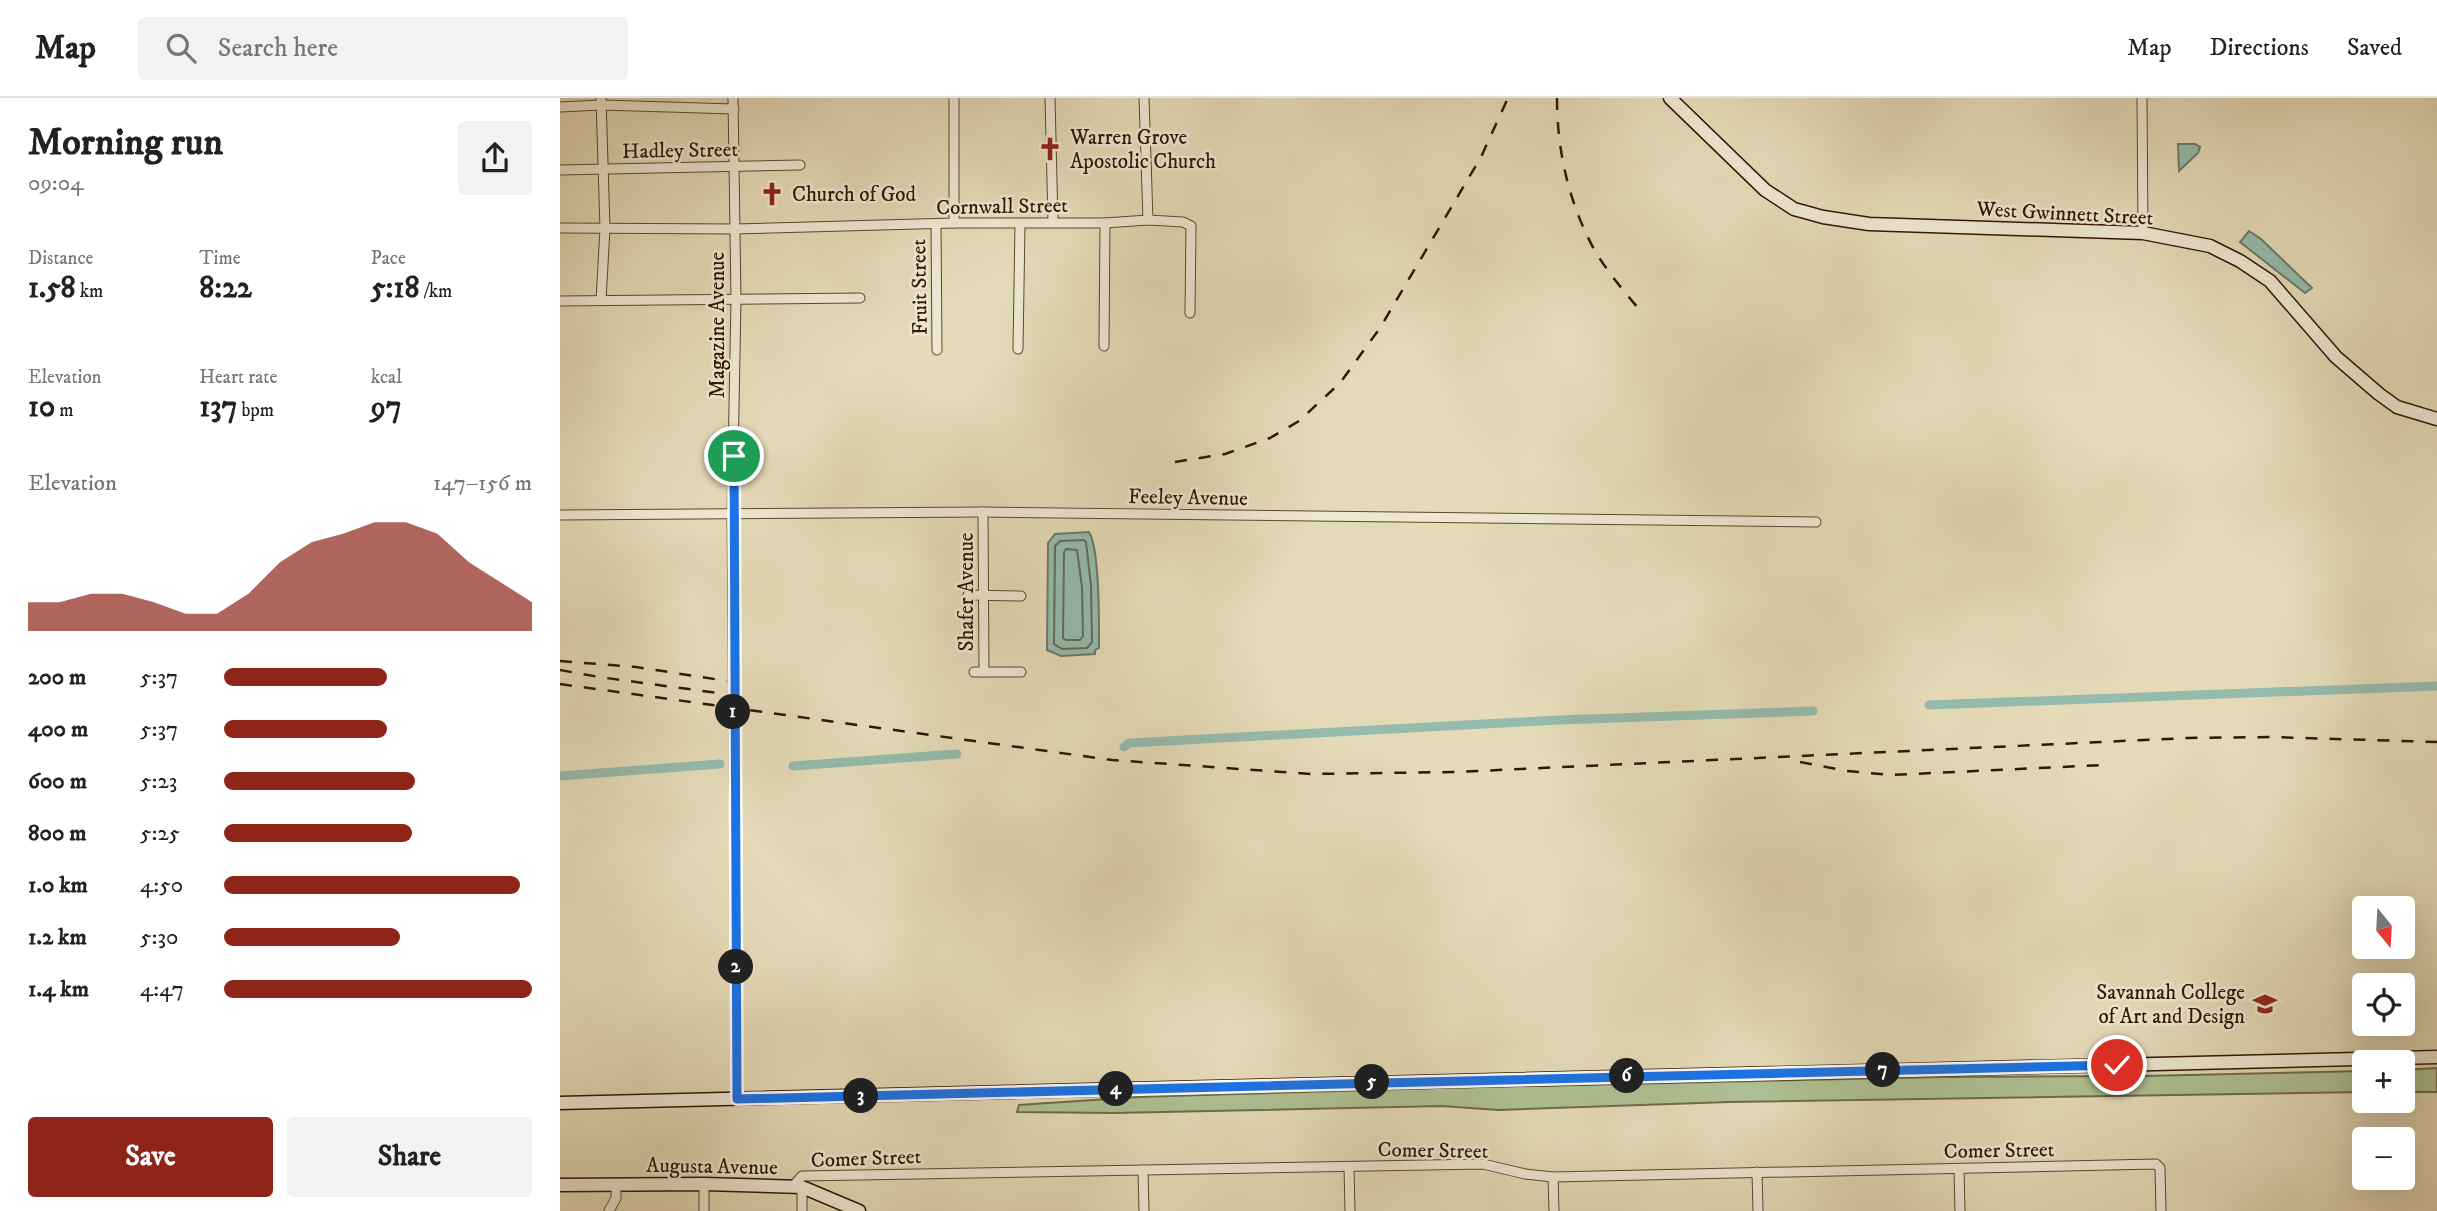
<!DOCTYPE html>
<html lang="en">
<head>
<meta charset="utf-8">
<style>
	:root { --surface:#fff; --page:#f2f2f2; --text:#222; --muted:#767676; --line:#e0e0e0; --accent:#8f2418 }
	body { margin:0; font-family:"IM FELL DW Pica",serif; background:var(--page); color:var(--text); height:100vh; display:flex; flex-direction:column; font-size:26px; white-space:nowrap }
	* { box-sizing:border-box; margin:0 }
	p { font-size:23px; color:var(--muted) }
	.icon { flex:none; width:38px; height:38px; fill:none; stroke:currentColor; stroke-width:2; stroke-linecap:round; stroke-linejoin:round }
	.map { position:relative; flex:1; overflow:hidden }
	.panel { display:flex; flex-direction:column; background:var(--surface); width:560px }
	.panel>* { flex:none }
	.needle { width:46px; rotate:162deg }
	.fabs { position:absolute; left:1792px; top:798px; display:grid; gap:14px }
	.fabs a { display:grid; place-items:center; width:63px; height:63px; border-radius:7px; background:var(--surface); box-shadow:0 7px 28px #0002; font-size:35px }
	.pin { position:absolute; display:grid; place-items:center; width:60px; height:60px; color:#fff; margin:-30px; border:4px solid #fff; border-radius:50%; box-shadow:0 2px 7px #0007 }
	.km { position:absolute; width:35px; height:35px; margin:-18px; border-radius:50%; background:#222; color:#fff; font-size:19px; line-height:35px; text-align:center }
	.round { display:grid; place-items:center; flex:none; width:74px; height:74px; border-radius:7px; background:var(--page) }
	.head { display:flex; align-items:center; justify-content:space-between; height:119px; padding:0 28px }
	h1 { font-size:38px; font-weight:700; line-height:52px }
	.stats { display:grid; grid-template-columns:repeat(3,1fr); gap:10px; height:119px; padding:7px 28px }
	.stats div { display:grid; align-content:center }
	.stats b { font-size:30px; font-weight:700 }
	.stats small { font-size:19px; font-weight:400 }
	.stats p { font-size:19px }
	.chart { height:196px; padding:14px 28px }
	.chart p { display:flex; justify-content:space-between }
	.chart svg { width:100%; height:126px; margin-top:7px; fill:var(--accent); opacity:.7 }
	.primary-button { display:flex; gap:14px; margin-top:auto; padding:14px 28px }
	.primary-button a { flex:1; height:80px; border-radius:7px; background:var(--accent); color:#fff; font-size:28px; font-weight:700; line-height:80px; text-align:center }
	.primary-button a+a { background:var(--page); color:var(--text) }
	ul { padding:0 28px; list-style:none; font-size:23px }
	li { display:grid; grid-template-columns:112px 84px 1fr; align-items:center; height:52px }
	li i { height:18px; border-radius:9px; background:var(--accent) }
	header { display:flex; align-items:center; gap:42px; box-sizing:border-box; height:98px; padding:0 35px; background:var(--surface); border-bottom:2px solid var(--line) }
	header strong { font-size:33px }
	nav { display:flex; gap:38px; margin-inline-start:auto; font-size:24px }
	.search { width:490px; height:63px; background:var(--page); display:flex; align-items:center; gap:18px; box-sizing:border-box; padding:0 24px; border-radius:7px; color:var(--muted); font-size:26px }
	main { display:flex; flex:1; min-height:0 }
	.map>svg:first-child { display:block }
	.green { fill:#aec194; stroke:#6e6c4a; stroke-width:2 }
	.water { fill:#95bbad; stroke:#6c7a68; stroke-width:2 }
	.lines { fill:none; stroke-linecap:round; stroke-linejoin:round }
	.shore { stroke:#626a56; stroke-width:2 }
	.canal { stroke:#95bbad; stroke-width:9 }
	.minor-casing { stroke:#5c482e; stroke-width:11 }
	.secondary-casing { stroke:#2e1800; stroke-width:15 }
	.minor { stroke:#ede7d1; stroke-width:9 }
	.secondary { stroke:#ede7d1; stroke-width:12 }
	.rail { stroke:#2e1800; stroke-width:2.5; stroke-dasharray:12 12; stroke-linecap:butt }
	.route-casing { stroke:#fff; stroke-width:14 }
	.route { stroke:#1a73e8; stroke-width:9 }
	.labels { text-anchor:middle; stroke-width:5; stroke-linejoin:round; paint-order:stroke }
	.poi-label { font-size:21px; fill:#2e1800; stroke:#ede7d1; text-anchor:start }
	.street-label { font-size:21px; fill:#2e1800; stroke:#ede7d1 }
</style>
</head>
<body>
<header>
<strong>Map</strong>
<div class="search"><svg class="icon" aria-label="search" viewBox="0 0 24 24"><circle cx="10" cy="10" r="6"/><path d="M15 15l6 6"/></svg>Search here</div>
<nav><a>Map</a><a>Directions</a><a>Saved</a></nav>
</header>
<main>
<section class="panel">
<div class="head"><div><h1>Morning run</h1><p>09:04</p></div><a class="round"><svg class="icon" aria-label="share" viewBox="0 0 24 24"><path d="M12 15V3M7 8l5-5 5 5M5 13v7h14v-7"/></svg></a></div>
<div class="stats">
<div><p>Distance</p><b>1.58<small> km</small></b></div>
<div><p>Time</p><b>8:22</b></div>
<div><p>Pace</p><b>5:18<small> /km</small></b></div>
</div>
<div class="stats">
<div><p>Elevation</p><b>10<small> m</small></b></div>
<div><p>Heart rate</p><b>137<small> bpm</small></b></div>
<div><p>kcal</p><b>97</b></div>
</div>
<div class="chart"><p><span>Elevation</span>147–156 m</p>
<svg viewBox="0 0 160 44" preserveAspectRatio="none"><path d="M0 44V34L10 34L20 31L30 31L40 34L50 38L60 38L70 31L80 20L90 13L100 10L110 6L120 6L130 10L140 20L150 27L160 34V44z"/></svg>
</div>
<ul>
<li><b>200 m</b>5:37<i style="width:53%"></i></li>
<li><b>400 m</b>5:37<i style="width:53%"></i></li>
<li><b>600 m</b>5:23<i style="width:62%"></i></li>
<li><b>800 m</b>5:25<i style="width:61%"></i></li>
<li><b>1.0 km</b>4:50<i style="width:96%"></i></li>
<li><b>1.2 km</b>5:30<i style="width:57%"></i></li>
<li><b>1.4 km</b>4:47<i style="width:100%"></i></li>
</ul>
<div class="primary-button"><a>Save</a><a>Share</a></div>
</section>
<div class="map">
<svg width="1877" height="1113" viewBox="0 0 1877 1113">
	<rect width="100%" height="100%" fill="#e4dab8"/>
	<filter id="stains"><feTurbulence type="fractalNoise" baseFrequency=".00286" numOctaves="4"/><feColorMatrix values="0 0 0 0 .2 0 0 0 0 .09 0 0 0 0 .02 0 0 0 .5 -.17"/></filter>
	<radialGradient id="worn" r=".72"><stop offset=".6" stop-color="#630" stop-opacity="0"/><stop offset="1" stop-color="#630" stop-opacity=".3"/></radialGradient>
	<g class="green">
		<polygon points="1877,970 1877,994 1843,994 1843,972"/>
		<polygon points="1804,973 1804,994 1169,1004 938,1012 882,1008 554,1015 457,1014 459,1007 578,999 879,990 1384,979 1583,978"/>
	</g>
	<g class="water">
		<polygon points="1618,46 1635,46 1640,49 1638,55 1619,73"/>
		<polygon points="1689,133 1701,141 1752,190 1745,195 1680,144"/>
		<path d="M529 434C540 452 539 525 539 550L535 552V556L501 558 487 552 488 445 495 436Z"/>
	</g>
	<g class="lines">
		<g class="shore">
			<polygon points="524,442 526,444 531,488 532,544 527,550 502,551 494,546 495,448 500,443"/>
			<polygon points="506,451 517,452 522,489 523,538 520,542 506,542 503,540 504,455"/>
		</g>
		<g class="canal">
			<polyline points="1369,607 1877,588"/>
			<polyline points="564,649 569,645 999,622 1253,613"/>
			<polyline points="233,668 397,656"/>
			<polyline points="0,678 160,666"/>
		</g>
		<g class="minor-casing">
			<g id="minor">
				<polyline points="173,0 176,202 172,416 177,1001"/>
				<polyline points="490,0 493,124"/>
				<polyline points="584,0 588,122"/>
				<polyline points="1582,0 1583,135"/>
				<polyline points="0,9 41,7 174,11"/>
				<polyline points="0,72 240,67"/>
				<polyline points="394,125 394,0"/>
				<polyline points="376,126 377,252"/>
				<polyline points="0,130 175,131 394,125 545,125 588,122 623,124 631,128 630,215"/>
				<polyline points="41,202 45,131 41,0"/>
				<polyline points="0,203 300,200"/>
				<polyline points="544,248 545,125"/>
				<polyline points="458,251 460,126"/>
				<polyline points="423,414 424,574"/>
				<polyline points="0,417 423,414 1256,424"/>
				<polyline points="408,497 461,498"/>
				<polyline points="414,574 461,574"/>
				<polyline points="789,1069 790,1113"/>
				<polyline points="1399,1071 1400,1113"/>
				<polyline points="583,1072 584,1113"/>
				<polyline points="1197,1074 1198,1113"/>
				<polyline points="993,1079 994,1113"/>
				<polyline points="144,1086 144,1113"/>
				<polyline points="233,1088 242,1078 923,1066 965,1076 993,1079 1596,1066 1600,1070 1601,1113"/>
				<polyline points="242,1089 242,1113"/>
				<polyline points="49,1113 56,1100 56,1087"/>
			</g>
		</g>
		<g class="secondary-casing">
			<g id="secondary">
				<polyline points="1110,0 1205,92 1234,111 1263,119 1309,126 1583,135 1650,148 1680,163 1710,183 1776,259 1819,296 1837,309 1877,321"/>
				<polyline points="0,1005 1877,959"/>
				<polyline points="0,1087 144,1086 242,1089 299,1113"/>
			</g>
		</g>
		<use href="#minor" class="minor"/>
		<use href="#secondary" class="secondary"/>
		<g class="rail">
			<path d="M997 0C997 53 1009 106 1035 153 1047 173 1063 192 1078 210"/>
			<polyline points="615,364 665,356 710,340 739,323 780,285 820,230 921,59 948,0"/>
			<polyline points="0,563 76,569 167,583"/>
			<polyline points="0,572 39,579 165,596"/>
			<polyline points="0,586 552,662 751,676 896,674 1627,640 1710,639 1877,644"/>
			<polyline points="1240,664 1287,673 1331,677 1543,667"/>
		</g>
	</g>
	<g class="lines">
		<g class="route-casing">
			<polyline id="route" points="174,358 177,1001 1557,967"/>
		</g>
		<use href="#route" class="route"/>
	</g>
	<defs>
		<g id="church-bare" transform="scale(1.89)"><path d="M-1.2-6h2.4v3.5h3.3v2.4h-3.3V6h-2.4V-.1h-3.3v-2.4h3.3Z" fill="#8f2418" stroke="#ede7d1" stroke-width="2.5" paint-order="stroke"/></g>
		<g id="university-bare" transform="scale(1.89)"><path d="M0-5L7-2L0 1L-7-2ZM-4 1L0 2.5L4 1V4Q0 6-4 4Z" fill="#8f2418" stroke="#ede7d1" stroke-width="2.5" paint-order="stroke"/></g>
	</defs>
	<g fill-rule="evenodd">
		<use href="#church-bare" x="490" y="51"/>
		<use href="#church-bare" x="212" y="96"/>
		<use href="#university-bare" x="1705" y="906"/>
	</g>
	<g class="labels">
		<g class="poi-label">
			<text x="510" y="46">Warren Grove<tspan x="510" dy="24">Apostolic Church</tspan></text>
			<text x="232" y="103">Church of God</text>
			<text x="1685" y="901" text-anchor="end">Savannah College<tspan x="1685" dy="24">of Art and Design</tspan></text>
		</g>
		<g class="street-label">
			<text transform="translate(120 52) rotate(-1)" y="7">Hadley Street</text>
			<text transform="translate(442 108) rotate(-1)" y="7">Cornwall Street</text>
			<text transform="translate(1505 115) rotate(3)" y="7">West Gwinnett Street</text>
			<text transform="translate(359 189) rotate(-91)" y="7">Fruit Street</text>
			<text transform="translate(157 227) rotate(-90)" y="7">Magazine Avenue</text>
			<text transform="translate(628 399) rotate(1)" y="7">Feeley Avenue</text>
			<text transform="translate(406 494) rotate(-90)" y="7">Shafer Avenue</text>
			<text transform="translate(873 1052) rotate(1)" y="7">Comer Street</text>
			<text transform="translate(1439 1052) rotate(-1)" y="7">Comer Street</text>
			<text transform="translate(306 1060) rotate(-2)" y="7">Comer Street</text>
			<text transform="translate(152 1068) rotate(1)" y="7">Augusta Avenue</text>
		</g>
	</g>
	<rect width="100%" height="100%" filter="url(#stains)"/>
	<rect width="100%" height="100%" fill="url(#worn)"/>
</svg>
<div class="fabs">
<a><svg class="needle" viewBox="-14 -14 28 28"><path d="M0-13l5 13h-10z" fill="#e53935"/><path d="M0 13l5-13h-10z" fill="#767676"/></svg></a>
<a><svg class="icon" aria-label="locate" viewBox="0 0 24 24"><circle cx="12" cy="12" r="6"/><path d="M12 2v4M12 18v4M2 12h4M18 12h4"/></svg></a>
<a>+</a>
<a>−</a>
</div>
<div class="pin" style="left:174px;top:358px;background:#1e9e55"><svg class="icon" aria-label="arrive" viewBox="0 0 24 24"><path d="M6 21V4h12l-3 4 3 4H6"/></svg></div>
<div class="pin" style="left:1557px;top:967px;background:#d93025"><svg class="icon" aria-label="check" viewBox="0 0 24 24"><path d="M5 12l5 5 9-10"/></svg></div>
<b class="km" style="left:173px;top:614px">1</b>
<b class="km" style="left:176px;top:869px">2</b>
<b class="km" style="left:301px;top:998px">3</b>
<b class="km" style="left:556px;top:991px">4</b>
<b class="km" style="left:812px;top:984px">5</b>
<b class="km" style="left:1067px;top:978px">6</b>
<b class="km" style="left:1323px;top:972px">7</b>
</div>
</main>
</body>
</html>
